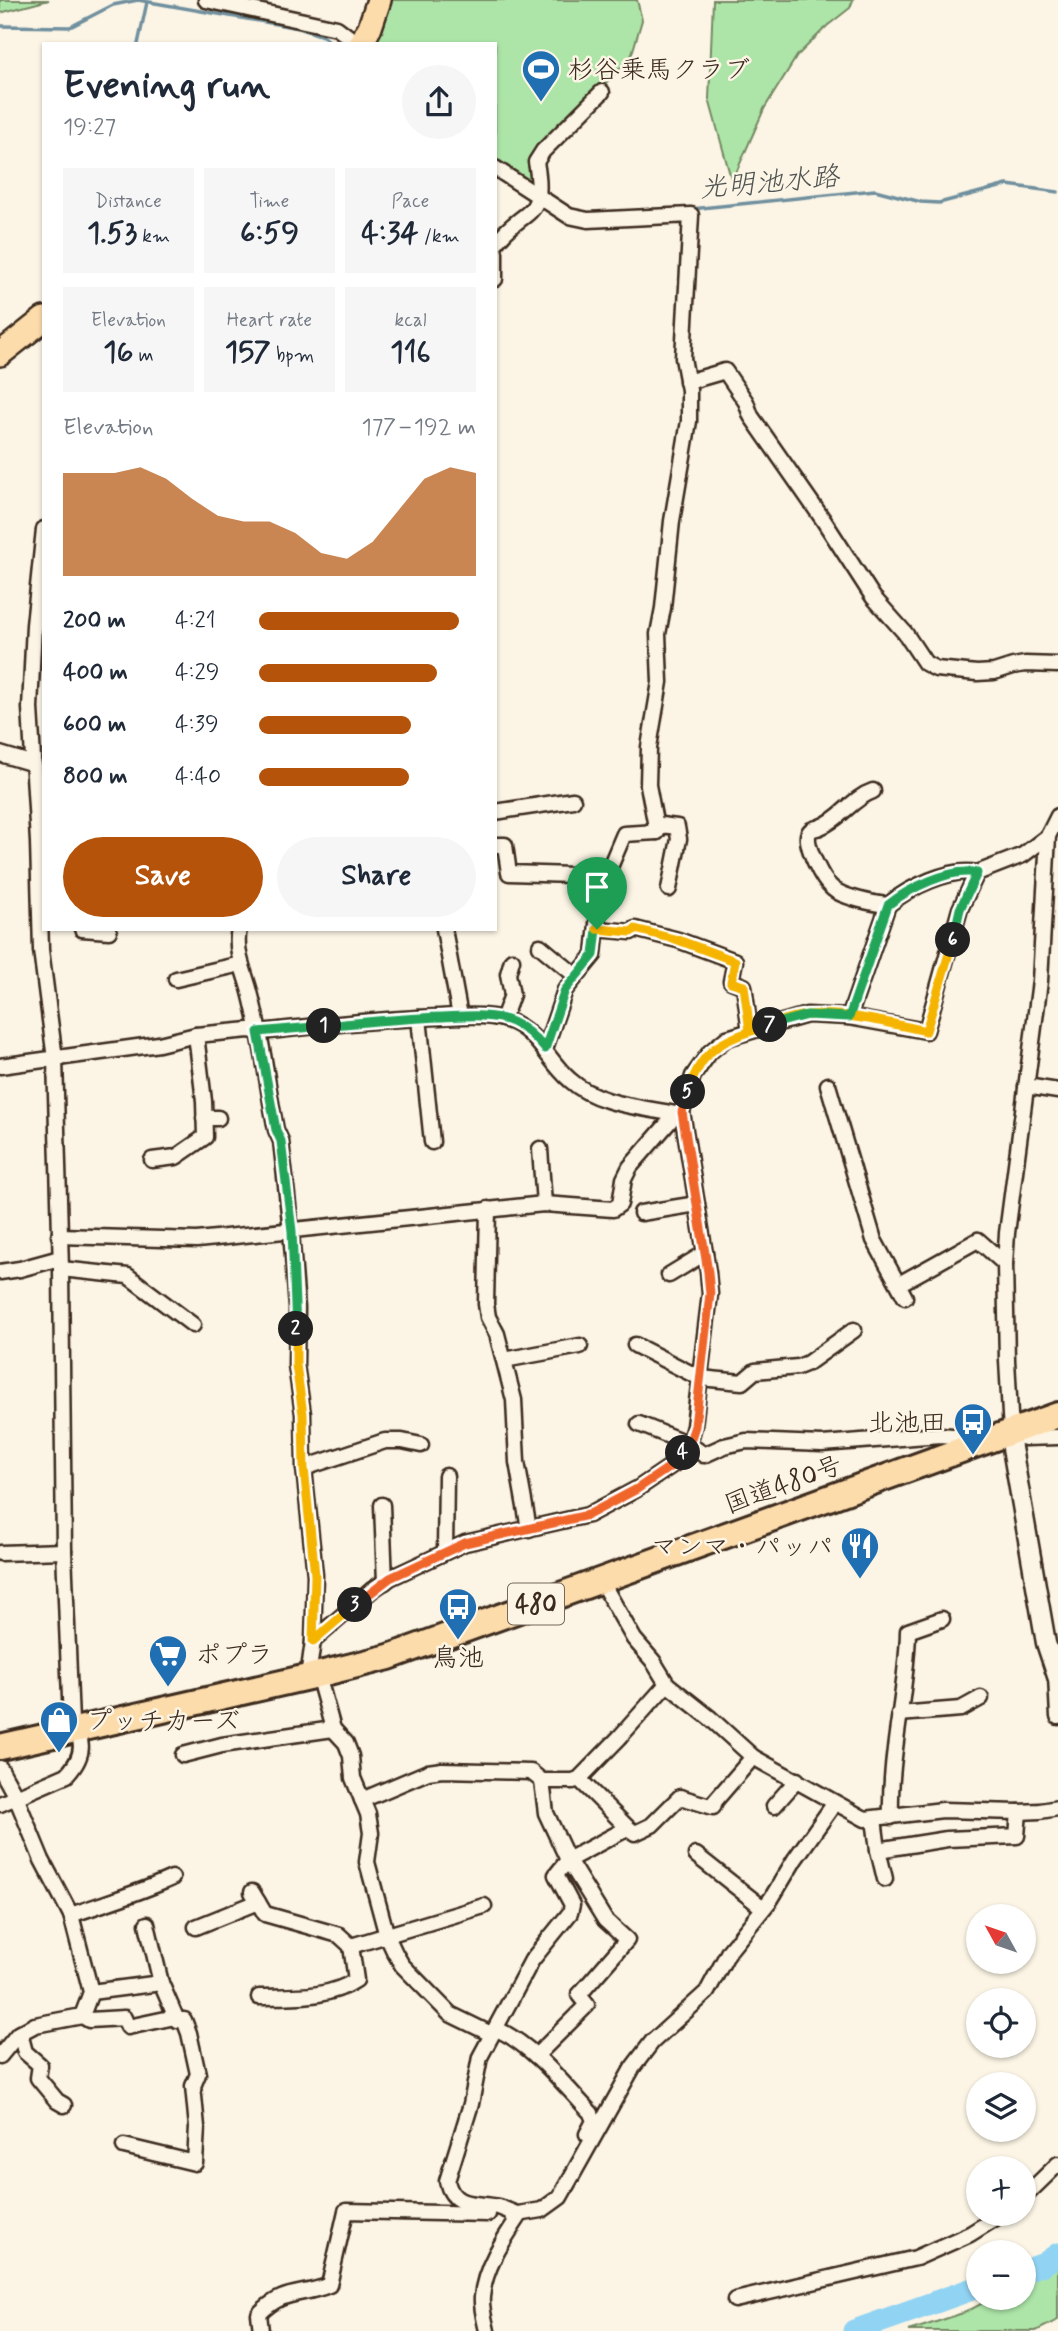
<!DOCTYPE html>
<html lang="en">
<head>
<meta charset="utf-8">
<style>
	:root { --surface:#fff; --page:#f6f6f7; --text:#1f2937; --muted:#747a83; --accent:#b45309 }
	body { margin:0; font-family:Mynerve,"Klee One",sans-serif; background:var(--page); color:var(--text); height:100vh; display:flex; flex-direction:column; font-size:26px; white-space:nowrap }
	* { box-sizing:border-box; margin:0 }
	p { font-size:23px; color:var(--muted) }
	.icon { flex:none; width:38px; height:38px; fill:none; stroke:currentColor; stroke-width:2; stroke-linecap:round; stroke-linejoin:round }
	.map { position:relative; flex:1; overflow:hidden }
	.side { position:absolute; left:42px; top:42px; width:455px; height:889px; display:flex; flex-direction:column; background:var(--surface); border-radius:0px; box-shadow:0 2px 5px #0004 }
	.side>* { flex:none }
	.needle { width:46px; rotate:310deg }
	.tools { position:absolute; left:966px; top:1904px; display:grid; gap:14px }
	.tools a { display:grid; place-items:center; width:70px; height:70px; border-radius:50%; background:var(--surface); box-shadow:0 2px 5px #0004; font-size:35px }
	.pin { position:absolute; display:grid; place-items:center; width:60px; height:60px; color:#fff; margin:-72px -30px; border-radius:50% 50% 50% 0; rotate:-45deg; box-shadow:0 0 7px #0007 }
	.pin .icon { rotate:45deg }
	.km { position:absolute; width:35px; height:35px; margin:-18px; border-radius:50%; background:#222; color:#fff; font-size:19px; line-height:35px; text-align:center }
	.round { display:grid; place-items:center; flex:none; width:74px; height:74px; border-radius:37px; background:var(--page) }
	.overview { display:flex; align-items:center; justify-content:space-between; height:119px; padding:0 21px }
	h1 { font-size:38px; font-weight:700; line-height:52px }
	.metrics { display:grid; grid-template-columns:repeat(3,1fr); gap:10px; height:119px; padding:7px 21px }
	.metrics div { display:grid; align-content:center; border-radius:0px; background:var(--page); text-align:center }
	.metrics b { font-size:30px; font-weight:700 }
	.metrics small { font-size:19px; font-weight:400 }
	.metrics p { font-size:19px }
	.chart { height:196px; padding:14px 21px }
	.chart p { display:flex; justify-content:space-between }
	.chart svg { width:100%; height:126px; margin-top:7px; fill:var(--accent); opacity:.7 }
	.primary-button { display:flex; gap:14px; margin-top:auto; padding:14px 21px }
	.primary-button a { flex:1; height:80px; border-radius:42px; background:var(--accent); color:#fff; font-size:28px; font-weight:700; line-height:80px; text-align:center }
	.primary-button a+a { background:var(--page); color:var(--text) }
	ul { padding:0 21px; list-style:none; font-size:23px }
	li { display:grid; grid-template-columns:112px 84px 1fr; align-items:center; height:52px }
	li i { height:18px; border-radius:9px; background:var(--accent) }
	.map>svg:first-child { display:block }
	.green { fill:#ade5a8; stroke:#748863; stroke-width:2 }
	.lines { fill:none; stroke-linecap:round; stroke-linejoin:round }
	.stream { stroke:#6f8f9e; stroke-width:3.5 }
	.river { stroke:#91d3f3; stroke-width:23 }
	.minor-casing { stroke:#3b2a1e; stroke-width:19 }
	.tertiary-casing { stroke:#3b2a1e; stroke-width:23 }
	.primary-casing { stroke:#3b2a1e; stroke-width:28 }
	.trunk-casing { stroke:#3b2a1e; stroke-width:30 }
	.minor { stroke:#fcf5e5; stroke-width:14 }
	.tertiary { stroke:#fcf5e5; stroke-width:18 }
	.primary { stroke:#fddcac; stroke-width:23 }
	.trunk { stroke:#fddcac; stroke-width:24 }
	.split-1-casing { stroke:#fff; stroke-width:14 }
	.split-2-casing { stroke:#fff; stroke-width:14 }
	.split-3-casing { stroke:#fff; stroke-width:14 }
	.split-4-casing { stroke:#fff; stroke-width:14 }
	.split-5-casing { stroke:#fff; stroke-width:14 }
	.split-6-casing { stroke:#fff; stroke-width:14 }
	.split-7-casing { stroke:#fff; stroke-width:14 }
	.split-8-casing { stroke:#fff; stroke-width:14 }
	.split-1 { stroke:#22a559; stroke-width:9 }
	.split-2 { stroke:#22a559; stroke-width:9 }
	.split-3 { stroke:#f5b400; stroke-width:9 }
	.split-4 { stroke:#f0652b; stroke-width:9 }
	.split-5 { stroke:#f0652b; stroke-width:9 }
	.split-6 { stroke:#f5b400; stroke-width:9 }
	.split-7 { stroke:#22a559; stroke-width:9 }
	.split-8 { stroke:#f5b400; stroke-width:9 }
	.labels { text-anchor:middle; stroke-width:5; stroke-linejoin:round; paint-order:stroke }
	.shield { fill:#fcf5e5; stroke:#75675a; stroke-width:2 }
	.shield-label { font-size:24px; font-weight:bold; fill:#3b2a1e }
	.poi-label { font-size:26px; fill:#3b2a1e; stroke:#fcf5e5; text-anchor:start }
	.street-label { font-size:26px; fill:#3b2a1e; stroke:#fcf5e5 }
	.water-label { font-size:28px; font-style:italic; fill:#505453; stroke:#fcf5e5 }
</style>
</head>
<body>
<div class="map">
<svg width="1058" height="2331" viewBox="0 0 1058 2331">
	<rect width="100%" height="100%" fill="#fcf5e5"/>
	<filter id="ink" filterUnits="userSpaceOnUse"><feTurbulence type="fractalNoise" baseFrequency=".0143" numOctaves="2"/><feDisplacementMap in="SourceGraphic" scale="14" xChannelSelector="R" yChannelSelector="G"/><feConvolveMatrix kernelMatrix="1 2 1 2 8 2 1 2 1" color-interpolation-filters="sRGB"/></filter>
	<g filter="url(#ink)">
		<g class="green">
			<polygon points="0,0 49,0 0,13"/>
			<polygon points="384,0 637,0 642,20 631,57 543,148 532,185 495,159 495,44 369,44"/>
			<polygon points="713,0 853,0 850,8 827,26 797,56 764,109 732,182 709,99"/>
			<polygon points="1058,2262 1058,2320 1036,2331 909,2331 966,2312 992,2298 1024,2298 1024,2281"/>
		</g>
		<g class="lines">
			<g class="stream">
				<polyline points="0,26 70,27 113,5 138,0 299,28 323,36 333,44"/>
				<polyline points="138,44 147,2"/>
				<polyline points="691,209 875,190 921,202 939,203 1007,185 1058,192"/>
			</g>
			<g class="river">
				<polyline points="1024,2271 1044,2264 1058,2254"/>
				<polyline points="854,2331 978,2287"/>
			</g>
			<g class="minor-casing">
				<g id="minor">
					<polyline points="206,0 337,28 358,44"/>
					<polyline points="495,168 569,216 588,220 691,215 683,358 689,390 689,421 672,521 663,608 658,634 660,682 649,747 648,785 657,832"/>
					<path d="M495 244C523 206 547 222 536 162L543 151 602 92"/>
					<polyline points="495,252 495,279"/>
					<polyline points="687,382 725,371 746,402 751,416 822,518 873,597 905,633 925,663 936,669 977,673 994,672 1013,666 1025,664 1058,665"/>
					<polyline points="0,754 34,764"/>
					<path d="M873 791C852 798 841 819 820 827 815 829 810 828 808 835 806 847 822 880 832 888 841 897 875 904 888 905"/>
					<polyline points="495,812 573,800"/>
					<polyline points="1058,816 1048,836 1040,981 1007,1233 1005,1264 1007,1360 1011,1433 1025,1438 1058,1437"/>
					<polyline points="495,845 505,845 509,873 604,876"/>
					<polyline points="82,929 109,931"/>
					<path d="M239 929C234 951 245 972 250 992 262 1037 267 1084 276 1130L281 1141 291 1231 297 1308 296 1365 303 1414 304 1468 315 1575 313 1641 308 1677"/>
					<polyline points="444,929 460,1016"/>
					<polyline points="597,929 631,932 635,929 678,940 735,961 731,981 744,986 750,1031"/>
					<polyline points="540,946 576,976"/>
					<polyline points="176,979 241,964"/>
					<path d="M849 1017 888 905C908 888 951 867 977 873"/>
					<polyline points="419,1018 432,1142"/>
					<polyline points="503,1019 512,995 508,974 512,960"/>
					<polyline points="545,1049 565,990 594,955 601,882 610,867 624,834 657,832 661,825 677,827 679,839 669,889"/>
					<path d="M0 1066 159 1044 196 1035 249 1030 258 1032C318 1026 379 1019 440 1017 463 1016 493 1013 514 1023 540 1036 549 1062 570 1080 597 1105 642 1107 676 1114L682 1112"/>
					<polyline points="828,1085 874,1240 905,1297"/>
					<polyline points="1026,1086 1058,1091"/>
					<polyline points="204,1118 218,1118"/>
					<polyline points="540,1149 544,1204"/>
					<polyline points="152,1160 176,1157 205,1137 204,1101 196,1035"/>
					<polyline points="488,1209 486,1304 488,1317 497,1334 514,1400 517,1462 529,1529"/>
					<polyline points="641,1213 697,1204"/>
					<polyline points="59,1236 197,1240 544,1204 613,1209 620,1204 624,1179 630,1167 676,1114"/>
					<polyline points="61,1269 128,1276 193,1325"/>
					<polyline points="0,1272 20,1269 60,1258"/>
					<polyline points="669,1275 705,1253"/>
					<polyline points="899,1284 978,1240 1005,1264"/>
					<polyline points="635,1345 700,1378 742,1382 755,1371 798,1367 808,1363 854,1330"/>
					<polyline points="504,1360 580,1346"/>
					<polyline points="639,1424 689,1444 704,1455 724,1446 746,1441 822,1444 940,1435 965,1437 975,1445"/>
					<polyline points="304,1468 385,1441 402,1441 421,1445"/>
					<polyline points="382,1505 385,1582"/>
					<polyline points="445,1552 446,1476"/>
					<polyline points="0,1553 64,1551"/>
					<polyline points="313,1641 372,1590 390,1578 465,1543 588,1515 637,1489 677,1462 689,1444 694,1426 710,1294 708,1272 682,1112 693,1076 710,1052 727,1038 807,1015 849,1017 926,1031 960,909 977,873 1023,855 1048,836"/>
					<polyline points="318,1675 333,1729 346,1743 351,1756 353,1778 368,1814 371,1833 367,1862 387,1936 395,1953 402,1965 450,2014 491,2034"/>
					<polyline points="1056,1676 1058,1717"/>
					<polyline points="667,1684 710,1718 753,1757 865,1819 943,1810 1019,1812 1040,1811 1058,1808"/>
					<polyline points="899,1714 961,1709 981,1698"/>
					<polyline points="183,1755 222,1745 333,1729"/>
					<polyline points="0,1768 16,1797 42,1860 71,1915 91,1992 82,2016"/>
					<polyline points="579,1779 628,1828"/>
					<polyline points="362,1800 428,1772 442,1770 531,1772 542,1781"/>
					<path d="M0 1804 67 1775C76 1765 85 1752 79 1737 77 1732 73 1728 71 1722L64 1551 61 1269 55 1059 41 950 38 842 30 708 34 625 44 529"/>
					<polyline points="774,1806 797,1780"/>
					<path d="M891 1817C889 1754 907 1693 908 1631L942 1619"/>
					<polyline points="874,1819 878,1850 885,1879"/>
					<polyline points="878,1850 947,1839 1017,1836 1019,1812"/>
					<polyline points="696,1855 763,1908"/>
					<polyline points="252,1892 265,1914 339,1935 351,1946 484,1906"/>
					<path d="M71 1915C105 1903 139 1893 172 1878"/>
					<polyline points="196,1927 258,1902"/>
					<polyline points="91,1992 161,1983"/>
					<path d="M259 1997C292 1996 328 1999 356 1980L351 1946"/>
					<path d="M497 2029C535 2047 562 2083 591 2113L594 2121 587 2134"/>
					<polyline points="20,2033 25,2052 40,2065 38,2078 57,2101 64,2105"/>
					<polyline points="0,2056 18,2034 35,2025 82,2016 89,2020 124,2018 128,2027 175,2017"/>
					<polyline points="536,2056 587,2005 579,1995 627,1940 605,1920 568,1860 628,1828 635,1833 652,1825 680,1797 713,1807 715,1801 753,1757"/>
					<polyline points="124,2146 195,2163 197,2127 193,2086 198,2074 189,2033 184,2020 177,2020 161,1983 147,1924"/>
					<polyline points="1024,2197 1058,2164"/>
					<polyline points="512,2215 542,2210 560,2197 633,2067 652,2042 707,1992 729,1951 771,1899 795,1859 834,1804"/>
					<polyline points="735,2300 916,2258 970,2234 1002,2214"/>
					<path d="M261 2331 259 2314C285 2288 299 2297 329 2285L346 2211 488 2214"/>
					<path d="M487 2331C485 2321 481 2308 482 2297 484 2268 504 2239 520 2215 513 2213 505 2209 498 2207 476 2202 453 2209 447 2181L471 2104 480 2057 532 1960 570 1913 572 1905 556 1875 568 1860 546 1813 542 1781H573L579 1779 619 1738 667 1684 653 1661 634 1639 601 1581"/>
				</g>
			</g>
			<g class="tertiary-casing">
				<polyline id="tertiary" points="1011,1433 1012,1448 1046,1643 1058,1679"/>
			</g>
			<g class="primary-casing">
				<g id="primary">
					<polyline points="361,44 370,27 379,0"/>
					<polyline points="0,354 44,319"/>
				</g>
			</g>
			<g class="trunk-casing">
				<polyline id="trunk" points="0,1747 308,1677 389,1657 1058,1415"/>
			</g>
			<use href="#minor" class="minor"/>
			<use href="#tertiary" class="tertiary"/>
			<use href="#primary" class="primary"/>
			<use href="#trunk" class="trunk"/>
		</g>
	</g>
	<g class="lines" filter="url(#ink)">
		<g class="split-1-casing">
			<path id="split-1" d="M324 1026C364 1022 403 1018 443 1017 465 1016 492 1013 512 1022 526 1028 536 1038 545 1049L565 990 594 955 597 929"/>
		</g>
		<g class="split-2-casing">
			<polyline id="split-2" points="296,1329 292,1231 281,1141 276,1130 258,1032 324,1026"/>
		</g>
		<g class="split-3-casing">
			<polyline id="split-3" points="296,1329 296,1365 303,1414 304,1468 315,1575 313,1641 355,1605"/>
		</g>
		<g class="split-4-casing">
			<polyline id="split-4" points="355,1605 390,1578 465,1543 588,1515 637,1489 677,1462 683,1453"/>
		</g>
		<g class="split-5-casing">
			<polyline id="split-5" points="683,1453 689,1444 695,1426 710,1294 708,1272 682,1112 688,1092"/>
		</g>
		<g class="split-6-casing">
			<path id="split-6" d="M688 1092C701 1050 721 1040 761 1028 776 1023 792 1016 808 1015 847 1012 889 1023 926 1031L953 940"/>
		</g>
		<g class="split-7-casing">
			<path id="split-7" d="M770 1025 807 1015 849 1017 888 905C908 889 951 867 977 873L960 909 953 940"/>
		</g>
		<g class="split-8-casing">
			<polyline id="split-8" points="597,929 631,932 635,929 678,940 735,961 731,982 744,986 750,1031 770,1025"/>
		</g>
		<use href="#split-1" class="split-1"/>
		<use href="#split-2" class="split-2"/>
		<use href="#split-3" class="split-3"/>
		<use href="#split-4" class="split-4"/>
		<use href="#split-5" class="split-5"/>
		<use href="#split-6" class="split-6"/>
		<use href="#split-7" class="split-7"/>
		<use href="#split-8" class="split-8"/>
	</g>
	<defs>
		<g id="stadium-pin" transform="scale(2.0125)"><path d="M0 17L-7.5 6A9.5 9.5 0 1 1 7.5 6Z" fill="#1f6fb2" stroke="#fcf5e5"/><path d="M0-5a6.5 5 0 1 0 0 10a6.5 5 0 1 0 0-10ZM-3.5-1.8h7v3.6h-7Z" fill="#fff"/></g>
		<g id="bus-pin" transform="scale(2.0125)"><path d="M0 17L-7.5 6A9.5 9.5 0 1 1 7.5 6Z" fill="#1f6fb2" stroke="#fcf5e5"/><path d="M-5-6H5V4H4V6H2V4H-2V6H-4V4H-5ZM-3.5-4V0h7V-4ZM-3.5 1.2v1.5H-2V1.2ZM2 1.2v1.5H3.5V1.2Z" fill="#fff"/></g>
		<g id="restaurant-pin" transform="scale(2.0125)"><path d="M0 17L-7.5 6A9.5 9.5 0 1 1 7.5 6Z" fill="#1f6fb2" stroke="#fcf5e5"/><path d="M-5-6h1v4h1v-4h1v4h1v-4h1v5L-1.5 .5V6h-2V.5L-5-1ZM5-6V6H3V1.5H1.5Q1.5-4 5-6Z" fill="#fff"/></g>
		<g id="supermarket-pin" transform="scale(2.0125)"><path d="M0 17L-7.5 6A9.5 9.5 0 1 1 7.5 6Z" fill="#1f6fb2" stroke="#fcf5e5"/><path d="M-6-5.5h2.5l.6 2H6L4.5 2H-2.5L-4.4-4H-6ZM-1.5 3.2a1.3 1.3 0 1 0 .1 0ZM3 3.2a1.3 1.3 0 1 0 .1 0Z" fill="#fff"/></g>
		<g id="shop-pin" transform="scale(2.0125)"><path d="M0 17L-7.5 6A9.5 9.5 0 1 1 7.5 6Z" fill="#1f6fb2" stroke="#fcf5e5"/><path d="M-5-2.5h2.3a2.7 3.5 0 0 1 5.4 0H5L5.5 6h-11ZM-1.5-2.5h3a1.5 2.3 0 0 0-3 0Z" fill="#fff"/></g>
	</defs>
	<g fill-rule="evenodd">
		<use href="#stadium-pin" x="541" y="69"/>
		<use href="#bus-pin" x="973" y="1422"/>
		<use href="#restaurant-pin" x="860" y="1546"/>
		<use href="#bus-pin" x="458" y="1607"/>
		<use href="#supermarket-pin" x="168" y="1654"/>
		<use href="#shop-pin" x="59" y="1720"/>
	</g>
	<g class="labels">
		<rect class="shield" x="508" y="1583.5" width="56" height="41" rx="5"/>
		<g class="shield-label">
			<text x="536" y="1612">480</text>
		</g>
		<g class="poi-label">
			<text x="568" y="78">杉谷乗馬クラブ</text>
			<text x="946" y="1431" text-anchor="end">北池田</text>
			<text x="833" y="1555" text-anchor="end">マンマ・パッパ</text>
			<text x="195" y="1663">ポプラ</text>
			<text x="458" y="1666" text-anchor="middle">鳥池</text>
			<text x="86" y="1729">プッチカーズ</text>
		</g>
		<g class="street-label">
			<text transform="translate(783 1484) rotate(-20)" y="9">国道480号</text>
		</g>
		<g class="water-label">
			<text transform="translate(769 181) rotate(-5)" y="10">光明池水路</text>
		</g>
	</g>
</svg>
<div class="tools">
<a><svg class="needle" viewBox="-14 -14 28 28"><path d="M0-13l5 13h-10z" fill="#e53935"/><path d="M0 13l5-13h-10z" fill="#747a83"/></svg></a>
<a><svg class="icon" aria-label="locate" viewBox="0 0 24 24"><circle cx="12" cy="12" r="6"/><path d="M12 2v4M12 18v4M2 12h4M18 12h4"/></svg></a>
<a><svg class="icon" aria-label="layers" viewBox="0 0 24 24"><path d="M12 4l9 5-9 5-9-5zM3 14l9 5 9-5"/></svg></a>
<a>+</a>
<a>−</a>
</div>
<div class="pin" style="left:597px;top:929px;background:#1e9e55"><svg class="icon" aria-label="arrive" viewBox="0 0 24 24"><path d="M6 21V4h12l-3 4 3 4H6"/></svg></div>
<b class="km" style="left:324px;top:1026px">1</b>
<b class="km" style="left:296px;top:1329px">2</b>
<b class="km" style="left:355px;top:1605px">3</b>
<b class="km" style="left:683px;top:1453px">4</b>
<b class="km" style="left:688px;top:1092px">5</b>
<b class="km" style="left:953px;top:940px">6</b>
<b class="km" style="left:770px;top:1025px">7</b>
<section class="side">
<div class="overview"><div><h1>Evening run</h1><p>19:27</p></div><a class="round"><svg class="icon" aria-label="share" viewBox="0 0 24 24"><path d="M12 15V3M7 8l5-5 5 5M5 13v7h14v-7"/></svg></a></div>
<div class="metrics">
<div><p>Distance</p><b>1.53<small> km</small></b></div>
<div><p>Time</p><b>6:59</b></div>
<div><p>Pace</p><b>4:34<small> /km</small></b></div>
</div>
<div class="metrics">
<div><p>Elevation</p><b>16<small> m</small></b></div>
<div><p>Heart rate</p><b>157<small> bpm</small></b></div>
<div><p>kcal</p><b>116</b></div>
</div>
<div class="chart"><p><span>Elevation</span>177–192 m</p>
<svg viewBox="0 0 160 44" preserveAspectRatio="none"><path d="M0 44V8L10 8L20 8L30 6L40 10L50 17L60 23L70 25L80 25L90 29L100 36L110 38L120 32L130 21L140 10L150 6L160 8V44z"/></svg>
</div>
<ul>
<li><b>200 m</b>4:21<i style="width:92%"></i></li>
<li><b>400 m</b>4:29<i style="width:82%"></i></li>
<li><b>600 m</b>4:39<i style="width:70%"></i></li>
<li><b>800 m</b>4:40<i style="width:69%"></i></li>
</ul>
<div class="primary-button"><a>Save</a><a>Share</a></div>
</section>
</div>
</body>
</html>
